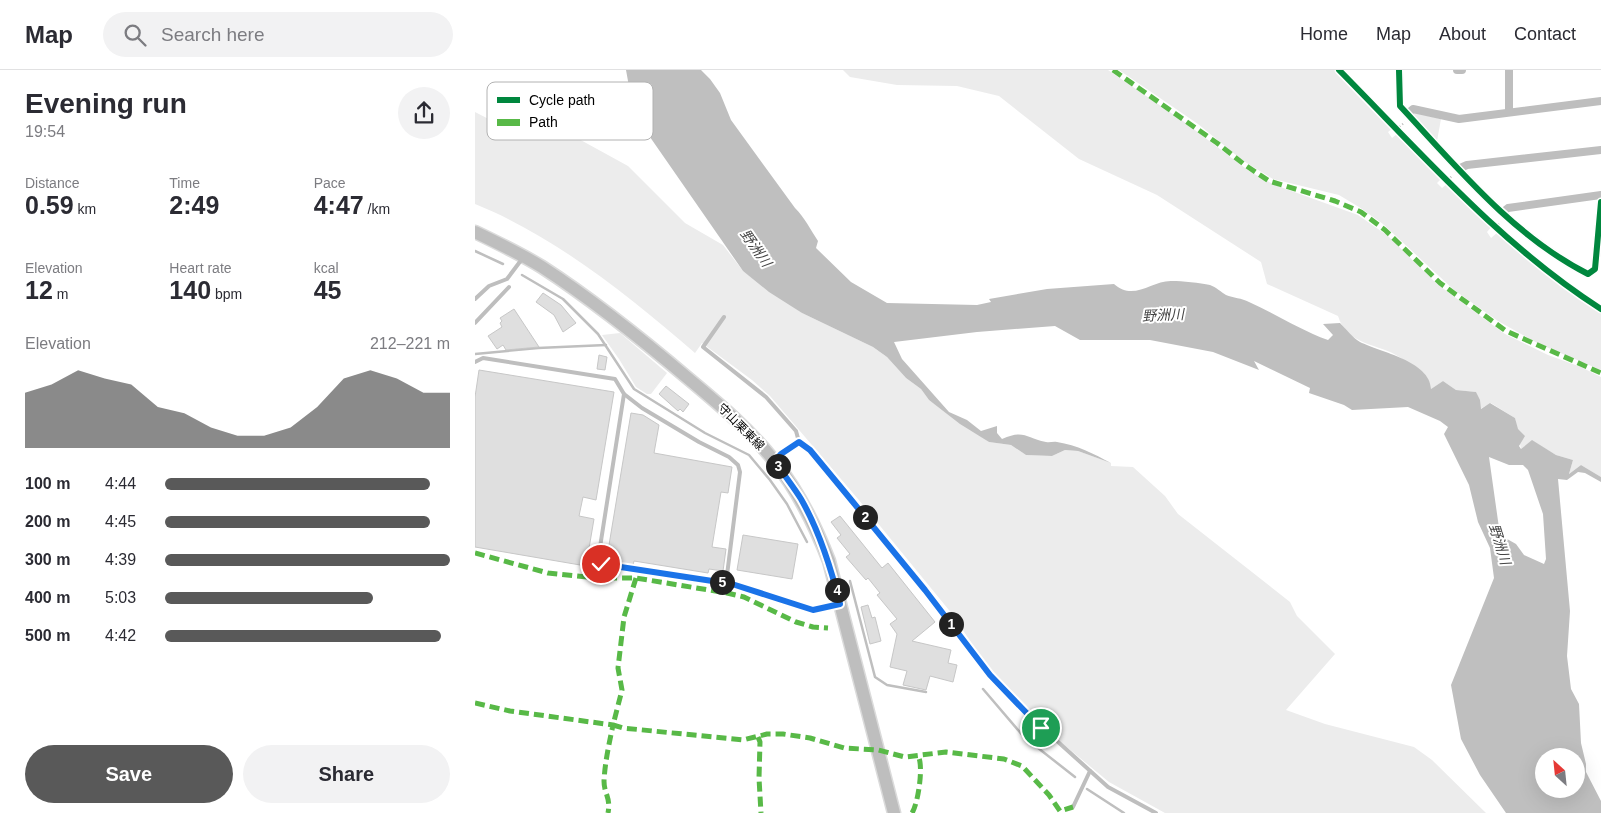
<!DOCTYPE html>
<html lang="en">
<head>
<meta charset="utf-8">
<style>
	:root { --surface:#fff; --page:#f2f2f3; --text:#2b2b33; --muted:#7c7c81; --line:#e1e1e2; --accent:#595959 }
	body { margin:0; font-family:Arial,"Noto Sans JP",sans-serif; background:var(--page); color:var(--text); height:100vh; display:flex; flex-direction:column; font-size:19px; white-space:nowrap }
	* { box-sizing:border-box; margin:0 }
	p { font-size:16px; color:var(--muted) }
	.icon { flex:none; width:28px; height:28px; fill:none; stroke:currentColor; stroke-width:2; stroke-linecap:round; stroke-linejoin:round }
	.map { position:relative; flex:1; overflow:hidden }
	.drawer { display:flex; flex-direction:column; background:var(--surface); width:475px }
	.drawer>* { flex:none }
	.needle { width:32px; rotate:333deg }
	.fabs { position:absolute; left:1060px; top:678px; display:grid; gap:10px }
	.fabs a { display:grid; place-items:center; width:50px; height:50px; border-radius:50%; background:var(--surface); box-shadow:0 5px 20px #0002; font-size:25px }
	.pin { position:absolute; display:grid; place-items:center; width:42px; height:42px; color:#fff; margin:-21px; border:2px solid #fff; border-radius:50%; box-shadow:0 1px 5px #0007 }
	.km { position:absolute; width:25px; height:25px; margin:-12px; border-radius:50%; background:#222; color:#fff; font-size:14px; line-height:25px; text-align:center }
	.round { display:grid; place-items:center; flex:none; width:52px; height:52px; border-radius:26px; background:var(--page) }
	.headline { display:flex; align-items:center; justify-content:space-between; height:85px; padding:0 25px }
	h1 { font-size:28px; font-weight:600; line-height:38px }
	.figures { display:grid; grid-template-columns:repeat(3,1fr); gap:8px; height:85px; padding:5px 25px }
	.figures div { display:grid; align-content:center }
	.figures b { font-size:25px; font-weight:600 }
	.figures small { font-size:14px; font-weight:400 }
	.figures p { font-size:14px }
	.chart { height:140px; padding:10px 25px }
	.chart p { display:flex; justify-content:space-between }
	.chart svg { width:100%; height:90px; margin-top:5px; fill:var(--accent); opacity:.7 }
	.button { display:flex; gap:10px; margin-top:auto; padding:10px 25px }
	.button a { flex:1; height:58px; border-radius:30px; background:var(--accent); color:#fff; font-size:20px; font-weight:600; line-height:58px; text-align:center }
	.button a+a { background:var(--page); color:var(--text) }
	ul { padding:0 25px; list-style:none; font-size:16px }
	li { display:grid; grid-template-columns:80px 60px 1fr; align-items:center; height:38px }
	li i { height:12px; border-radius:6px; background:var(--accent) }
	header { display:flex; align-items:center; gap:30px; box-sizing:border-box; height:70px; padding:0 25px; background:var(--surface); border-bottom:1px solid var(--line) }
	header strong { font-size:24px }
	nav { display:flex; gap:28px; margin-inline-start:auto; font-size:18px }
	.search { width:350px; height:45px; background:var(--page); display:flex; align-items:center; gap:12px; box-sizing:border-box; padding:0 18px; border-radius:28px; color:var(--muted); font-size:19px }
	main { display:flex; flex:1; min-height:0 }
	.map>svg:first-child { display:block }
	.green { fill:#ececec }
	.water { fill:#bfbfbf; fill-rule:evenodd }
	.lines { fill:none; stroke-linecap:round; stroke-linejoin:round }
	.stream { stroke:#bfbfbf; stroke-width:2.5 }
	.building { fill:#dfdfdf; stroke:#c7c7c7 }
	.primary-casing { stroke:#dbdbdb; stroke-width:15 }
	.path { stroke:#b9b9b9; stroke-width:2; stroke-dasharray:1 2.5; stroke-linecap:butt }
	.service { stroke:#bebebe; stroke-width:4 }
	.minor { stroke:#bebebe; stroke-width:8 }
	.primary { stroke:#bebebe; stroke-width:12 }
	.quiet { stroke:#58b947; stroke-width:5; stroke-dasharray:10 5; stroke-linecap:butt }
	.cycleway-casing { stroke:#fff; stroke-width:9 }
	.cycleway { stroke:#00873e; stroke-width:6 }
	.route-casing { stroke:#fff; stroke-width:10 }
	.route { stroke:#1a73e8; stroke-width:6 }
	.labels { text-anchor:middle; stroke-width:4; stroke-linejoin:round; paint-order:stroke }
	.street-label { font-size:12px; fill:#000; stroke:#fff }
	.water-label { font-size:14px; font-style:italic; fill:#444; stroke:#fff }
	.key { fill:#fff; stroke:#b2b2b2; stroke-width:1 }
	.key-label { font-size:14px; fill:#000 }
</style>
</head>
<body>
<header>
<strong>Map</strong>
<div class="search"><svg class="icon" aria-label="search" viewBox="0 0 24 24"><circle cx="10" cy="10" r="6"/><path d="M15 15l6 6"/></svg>Search here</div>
<nav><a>Home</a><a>Map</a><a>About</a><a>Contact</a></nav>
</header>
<main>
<section class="drawer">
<div class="headline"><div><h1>Evening run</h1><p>19:54</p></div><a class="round"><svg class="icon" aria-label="share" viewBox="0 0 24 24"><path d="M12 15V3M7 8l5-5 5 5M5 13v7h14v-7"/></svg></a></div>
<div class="figures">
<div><p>Distance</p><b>0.59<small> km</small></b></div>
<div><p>Time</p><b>2:49</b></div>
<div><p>Pace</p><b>4:47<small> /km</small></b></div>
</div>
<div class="figures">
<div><p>Elevation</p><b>12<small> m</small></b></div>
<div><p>Heart rate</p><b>140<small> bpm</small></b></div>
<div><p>kcal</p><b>45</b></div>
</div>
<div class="chart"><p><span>Elevation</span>212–221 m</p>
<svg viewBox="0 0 160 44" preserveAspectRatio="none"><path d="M0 44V17L10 13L20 6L30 10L40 13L50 24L60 27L70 34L80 38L90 38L100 34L110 24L120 10L130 6L140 10L150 17L160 17V44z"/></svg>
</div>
<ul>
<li><b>100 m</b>4:44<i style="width:93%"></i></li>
<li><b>200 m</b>4:45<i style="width:93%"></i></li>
<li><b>300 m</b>4:39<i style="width:100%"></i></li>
<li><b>400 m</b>5:03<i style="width:73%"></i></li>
<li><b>500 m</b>4:42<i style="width:97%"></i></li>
</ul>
<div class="button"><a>Save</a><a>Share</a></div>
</section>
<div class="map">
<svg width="1126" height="743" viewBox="0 0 1126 743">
	<rect width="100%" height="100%" fill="#fff"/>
	<g class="green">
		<path d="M368 0H633L708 51 774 101 800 115 883 145 913 166 962 214 1030 264 1073 285 1106 297 1126 307V407L1106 395 1094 404 1098 390 1081 385 1057 371 1046 379 1040 348 1016 333 1005 339 1001 322 981 320 968 311 956 319C947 310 937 295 926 288 904 273 872 276 863 246L792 214 786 192 682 125 604 89 524 26 482 16 422 15 375 7Z"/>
		<polygon points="644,0 861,0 918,58 913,62 917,68 922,64 967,108 962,113 967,118 973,113 1017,156 1012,162 1016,168 1023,162 1090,218 1126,242 1126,300 1064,274 1023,251 979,220 908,154 884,137 864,125 798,109 767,90 723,54"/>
		<path d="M0 42 31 58 102 68 153 96 210 153 248 175 268 201 327 243 398 277 412 287 431 308 446 319 454 330 514 372 536 375 551 385 577 386 590 380 603 381 636 393V396L658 397 690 426 703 444 815 532 822 546 860 584 811 640 850 654 939 677 957 690 1011 743H690L634 712 559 650 518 606 478 545 383 429 295 326 277 310 227 273 220 283C155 227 80 166 0 134Z"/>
		<polygon points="936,42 966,49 962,71"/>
		<polygon points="145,263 192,303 176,324 172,324 161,317 144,289 127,265"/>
	</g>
	<path class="water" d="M151 0H226L235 9 245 23 256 50 320 138C330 148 335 159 343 171L341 178 376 212 412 233 502 235 516 232 514 229 572 219 639 214C659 232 677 210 697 211 707 211 725 213 735 215 741 217 746 222 751 225 758 228 767 228 774 232 801 244 825 260 853 270L858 265 848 254 865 253C871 259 878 268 885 272 905 282 955 291 956 319L968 311 981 320 1001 322 1005 330 1006 339 1015 333 1040 348 1043 359 1050 366 1044 376 1046 379 1057 370 1081 385 1098 390 1094 404 1106 395 1126 407V412L1110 403 1103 402 1092 410 1083 409 1095 541 1092 586 1096 619 1104 634 1106 673 1111 694V702L1126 731V743H1031L1005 705 986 669 976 615 1019 508 1015 478 1003 452 994 415 969 364 973 357 965 351 933 337 877 340 869 335 834 323 835 318 779 291 784 300 738 282 675 270H605L580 256 502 262 419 272 427 289 474 342 492 350 506 361 522 356V363L527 369C549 359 551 368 571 372 575 373 578 371 582 372 602 375 619 384 636 393L603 381 590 380 577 386 551 385 536 375 514 372 485 354 454 330 446 319 431 308 412 287 398 277 327 243 294 222 268 201 159 44ZM1014 387 1034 395H1048L1053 400 1068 444 1071 489 1069 494 1049 485 1041 474 1025 465ZM1101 686V719H1069V686Z"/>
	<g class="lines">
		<g class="stream">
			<polyline points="0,181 28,194"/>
			<polyline points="47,205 88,229 123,264 159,319 230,363 274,385 295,410 312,434 332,472"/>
			<polyline points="0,284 63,278 131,275"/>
			<polyline points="375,511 400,607 412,615 451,622"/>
			<polyline points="508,619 549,667 600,707"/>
			<polyline points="612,719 649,743"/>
		</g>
	</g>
	<g class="building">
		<polygon points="68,223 86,235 101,253 88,262 79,245 61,232"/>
		<polygon points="39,239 64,277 31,280 28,275 22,279 13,266 27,257 25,253 27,251 25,248"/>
		<polygon points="124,285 132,287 130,300 122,299"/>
		<polygon points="4,300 139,322 121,430 108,427 104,446 119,449 111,496 0,477 0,327"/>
		<polygon points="191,316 214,334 208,342 205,339 203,341 184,324"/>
		<polygon points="156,343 168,345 184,355 179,383 257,397 253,423 246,422 237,477 251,479 248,501 234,499 233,503 159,491 158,495 143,493 144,489 132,487"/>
		<polygon points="365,446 407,498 413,493 460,552 437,571 476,580 473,593 482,595 478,612 455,606 451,620 428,615 432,601 415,597 422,564 415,554 422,549 402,525 405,523 393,508 391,510 371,487 375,484 362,468 366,465 356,452"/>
		<polygon points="268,465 323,474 317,509 262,500"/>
		<polygon points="393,535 397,548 400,547 406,571 395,574 386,537"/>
	</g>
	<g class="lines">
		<g class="primary-casing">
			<path id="primary" d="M0 162C23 173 46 184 67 197 118 230 169 271 215 310 245 335 276 361 300 392 324 422 340 455 354 491L419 743"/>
		</g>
		<g class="path">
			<polyline points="922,59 930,52"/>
			<polyline points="973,110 978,105"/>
			<polyline points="1021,157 1026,152"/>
		</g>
		<g class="service">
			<polyline points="0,229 14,216 32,209 47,189"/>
			<polyline points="249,247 228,277 291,327 321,361 324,372"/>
			<polyline points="0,253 34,217"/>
			<polyline points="0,292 8,288 140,309 149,324 123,490 126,494 257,514 338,540 363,535"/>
			<polyline points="149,324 167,338 224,372 254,387 263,395 265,402 251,513"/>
			<polyline points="301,389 306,384 324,372 335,380 450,520 515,605 541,634 633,717 681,743"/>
			<polyline points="598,737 615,701"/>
		</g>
		<g class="minor">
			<path d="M924 0 925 36C981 96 1038 166 1113 204L1120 199 1126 132"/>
			<polyline points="982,0 987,0"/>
			<polyline points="1034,0 1034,42"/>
			<polyline points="932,44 938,39 984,49 1126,31"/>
			<polyline points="983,99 992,95 1126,80"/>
			<polyline points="1028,142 1033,138 1126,125"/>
		</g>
		<use href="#primary" class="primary"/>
		<g class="quiet">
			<polyline points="638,0 742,73 770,95 794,111 860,131 886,142 910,160 965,213 1031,261 1126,303"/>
			<polyline points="0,483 73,503 121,508 161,508 252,523 269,527 321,552 338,557 353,558"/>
			<polyline points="161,508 149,547 143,598 147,620 138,655 148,658 268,670 292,664 308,664 335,668 369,678 403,680 430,687 471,682 529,689 547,696 574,725 585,741 598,737"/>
			<path d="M0 633 35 641 138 655C134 674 130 692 129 711 129 724 136 727 133 743"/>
			<polyline points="283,667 285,672 284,708 286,743"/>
			<path d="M437 743C443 734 449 695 443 686"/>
		</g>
		<g class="cycleway-casing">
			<g id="cycleway">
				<path d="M864 0C947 84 1026 175 1126 239"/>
				<path d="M924 0 925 36C981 96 1038 166 1113 204L1120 199 1126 132"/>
			</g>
		</g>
		<use href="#cycleway" class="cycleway"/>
	</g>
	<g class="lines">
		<g class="route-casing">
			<path id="route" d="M126 494 257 514 338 540 365 534C356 498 345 462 326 429 318 416 308 404 300 391L306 384 324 372 335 380 373 426 450 520 515 605 566 658"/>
		</g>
		<use href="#route" class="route"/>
	</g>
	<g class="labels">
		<g class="street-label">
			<text transform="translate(266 357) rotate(45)" y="4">守山栗東線</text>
		</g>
		<g class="water-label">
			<text transform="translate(281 178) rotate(55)" y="5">野洲川</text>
			<text transform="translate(688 245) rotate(-3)" y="5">野洲川</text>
			<text transform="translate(1025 474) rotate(73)" y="5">野洲川</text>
		</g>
	</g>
	<rect x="12" y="12" width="166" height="58" rx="8" class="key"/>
	<rect x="22" y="27" width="23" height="6" fill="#00873e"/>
	<rect x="22" y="49" width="23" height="7" fill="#58b947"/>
	<g class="key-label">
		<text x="54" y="35">Cycle path</text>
		<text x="54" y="57">Path</text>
	</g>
</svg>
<div class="fabs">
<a><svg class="needle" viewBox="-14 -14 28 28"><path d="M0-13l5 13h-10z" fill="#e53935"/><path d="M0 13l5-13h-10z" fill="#7c7c81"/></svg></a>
</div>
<div class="pin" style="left:566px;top:658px;background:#1e9e55"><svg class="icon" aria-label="arrive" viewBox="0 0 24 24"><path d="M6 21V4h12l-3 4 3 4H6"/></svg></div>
<div class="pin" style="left:126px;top:494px;background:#d93025"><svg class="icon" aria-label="check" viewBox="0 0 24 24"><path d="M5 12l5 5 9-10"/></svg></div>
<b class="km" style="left:476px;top:554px">1</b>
<b class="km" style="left:390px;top:447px">2</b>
<b class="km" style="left:303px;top:396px">3</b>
<b class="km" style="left:362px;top:520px">4</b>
<b class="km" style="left:247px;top:512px">5</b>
</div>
</main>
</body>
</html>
